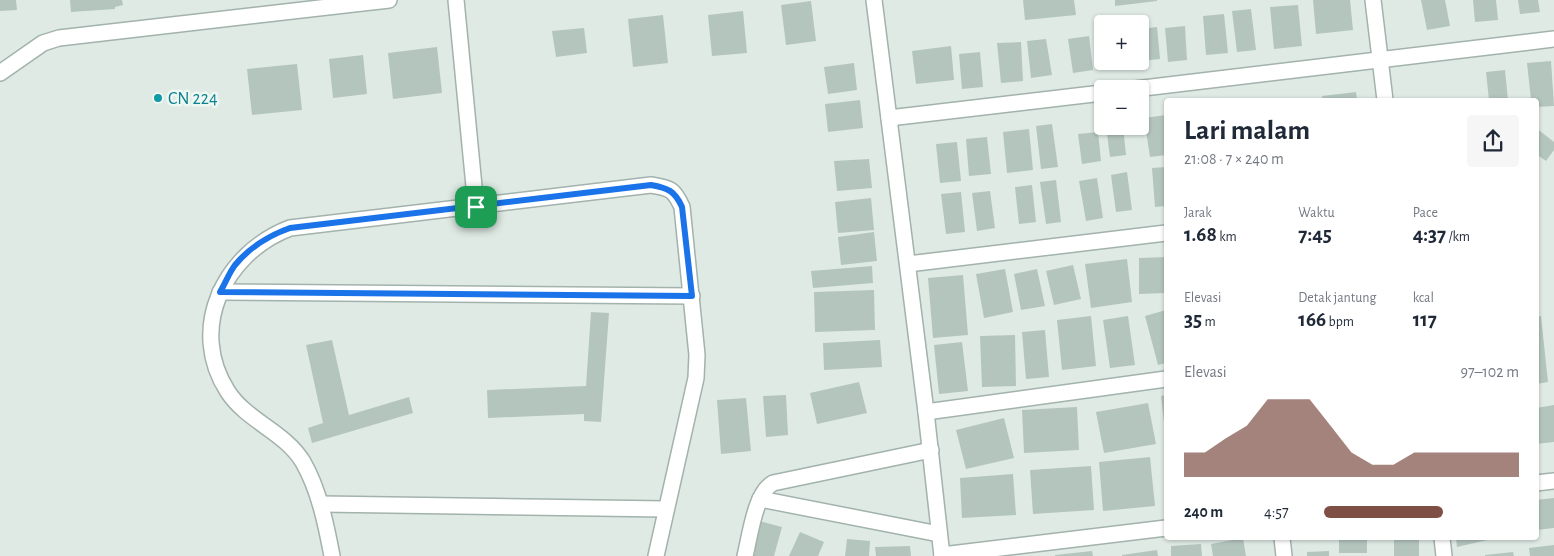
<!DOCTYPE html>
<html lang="id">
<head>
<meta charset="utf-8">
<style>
	:root { --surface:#fff; --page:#f6f6f7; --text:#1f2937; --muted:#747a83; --accent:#7d4f45 }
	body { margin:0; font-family:"Alegreya Sans",sans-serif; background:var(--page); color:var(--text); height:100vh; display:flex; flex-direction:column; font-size:19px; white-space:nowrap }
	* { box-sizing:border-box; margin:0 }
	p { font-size:16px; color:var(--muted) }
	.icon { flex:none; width:28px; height:28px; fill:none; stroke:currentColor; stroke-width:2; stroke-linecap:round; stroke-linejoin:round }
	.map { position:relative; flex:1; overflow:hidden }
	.drawer { position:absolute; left:1164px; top:98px; width:375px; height:442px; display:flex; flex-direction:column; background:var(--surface); border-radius:5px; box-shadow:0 1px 4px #0004 }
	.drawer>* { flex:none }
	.controls { position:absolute; left:1094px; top:15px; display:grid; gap:10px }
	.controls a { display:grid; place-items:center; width:55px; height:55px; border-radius:5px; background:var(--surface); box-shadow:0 1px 4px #0004; font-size:25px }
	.pin { position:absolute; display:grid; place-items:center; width:42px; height:42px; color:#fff; margin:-21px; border-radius:10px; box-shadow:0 2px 8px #0006 }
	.round { display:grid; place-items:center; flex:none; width:52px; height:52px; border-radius:5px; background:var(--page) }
	.overview { display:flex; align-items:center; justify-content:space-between; height:85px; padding:0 20px }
	h1 { font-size:28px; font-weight:700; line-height:38px }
	.figures { display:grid; grid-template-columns:repeat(3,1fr); gap:8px; height:85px; padding:5px 20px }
	.figures div { display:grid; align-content:center }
	.figures b { font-size:21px; font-weight:700 }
	.figures small { font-size:14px; font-weight:400 }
	.figures p { font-size:14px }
	.chart { height:140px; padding:10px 20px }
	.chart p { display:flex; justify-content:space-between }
	.chart svg { width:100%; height:90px; margin-top:5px; fill:var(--accent); opacity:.7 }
	ul { padding:0 20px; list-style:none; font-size:16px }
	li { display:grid; grid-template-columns:80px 60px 1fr; align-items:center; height:38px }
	li i { height:12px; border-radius:6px; background:var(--accent) }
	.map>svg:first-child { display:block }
	.building { fill:#b4c5be }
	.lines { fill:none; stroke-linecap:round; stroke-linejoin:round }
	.minor-casing { stroke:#a2b2ac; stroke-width:18 }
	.minor { stroke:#fff; stroke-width:15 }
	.route-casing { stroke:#fff; stroke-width:10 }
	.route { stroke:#1a73e8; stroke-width:6 }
	.culture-dot { fill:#0f9aa8; stroke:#eff7f3; stroke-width:2 }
	.labels { text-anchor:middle; stroke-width:5; stroke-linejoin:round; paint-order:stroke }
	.culture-label { font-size:18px; fill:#0d838f; stroke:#eff7f3; text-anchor:start }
</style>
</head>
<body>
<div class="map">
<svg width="1554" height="556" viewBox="0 0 1554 556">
	<rect width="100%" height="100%" fill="#dfeae5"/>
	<g class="building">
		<polygon points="0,0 16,0 17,10 0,11"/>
		<polygon points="70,0 122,0 123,5 115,7 115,9 71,12"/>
		<polygon points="1023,0 1074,0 1076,15 1025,20"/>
		<polygon points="1115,0 1157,0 1157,1 1115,6"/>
		<polygon points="1313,0 1350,0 1353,30 1316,34"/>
		<polygon points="1421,0 1445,0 1450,26 1427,30"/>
		<polygon points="1473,0 1496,0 1498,20 1475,22"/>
		<polygon points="1518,0 1538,0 1540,12 1520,14"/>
		<polygon points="811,1 816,41 786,45 781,5"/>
		<polygon points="1298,5 1302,46 1274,49 1270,7"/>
		<polygon points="1251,9 1256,50 1237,52 1232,11"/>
		<polygon points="743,11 747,53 712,56 708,15"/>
		<polygon points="1224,14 1228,53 1206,55 1203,16"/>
		<polygon points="663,15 668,63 633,67 628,19"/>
		<polygon points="1185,26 1187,60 1168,62 1165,28"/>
		<polygon points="1157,27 1160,59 1140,61 1140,29"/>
		<polygon points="584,28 587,53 556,57 552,31"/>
		<polygon points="1089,36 1093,70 1073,73 1068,39"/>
		<polygon points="1102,37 1102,61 1117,61 1118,65 1101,67 1098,38"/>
		<polygon points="1046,39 1052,75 1031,78 1027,41"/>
		<polygon points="1021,42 1023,81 1001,83 997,43"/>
		<polygon points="951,46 954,80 916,84 912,51"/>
		<polygon points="437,47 442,93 393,99 388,53"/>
		<polygon points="980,52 983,87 962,89 959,54"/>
		<polygon points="363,55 367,94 333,98 329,59"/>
		<polygon points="1551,61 1554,106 1536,107 1536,100 1531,100 1527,63"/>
		<polygon points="854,63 857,90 828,94 824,67"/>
		<polygon points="297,64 302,110 252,115 247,69"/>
		<polygon points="1505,70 1508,100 1489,100 1486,72"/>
		<polygon points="1356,92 1357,100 1323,100 1322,96"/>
		<polygon points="860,100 863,128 828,132 825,104"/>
		<polygon points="1166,115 1166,155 1150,157 1144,118"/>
		<polygon points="1052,124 1058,167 1041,169 1036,126"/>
		<polygon points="1106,126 1123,126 1126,155 1110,157"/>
		<polygon points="1536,128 1554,142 1554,150 1546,161 1536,154"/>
		<polygon points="1029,129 1033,170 1007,173 1003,132"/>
		<polygon points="1098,132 1101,161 1082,164 1078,134"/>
		<polygon points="987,137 991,174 969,176 966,139"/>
		<polygon points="957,142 961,181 940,183 936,144"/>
		<polygon points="869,159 872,188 837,191 834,161"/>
		<polygon points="1166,167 1166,206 1155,207 1152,168"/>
		<polygon points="1127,172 1132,210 1116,212 1111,175"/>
		<polygon points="1097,178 1103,218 1086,221 1079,181"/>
		<polygon points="1056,180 1061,222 1046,224 1040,182"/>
		<polygon points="1032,185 1036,222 1019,224 1015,187"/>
		<polygon points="990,191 995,228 977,231 972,193"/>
		<polygon points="961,192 965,232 946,234 941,194"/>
		<polygon points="871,198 874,230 838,233 835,202"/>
		<polygon points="874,232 877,261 841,265 838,237"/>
		<polygon points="1166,257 1166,293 1139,294 1139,258"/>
		<polygon points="1127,259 1132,302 1091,308 1085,264"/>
		<polygon points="1073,265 1081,299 1054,305 1046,271"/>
		<polygon points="872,266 873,283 813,288 811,271"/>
		<polygon points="1005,269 1013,312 984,318 976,274"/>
		<polygon points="1037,269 1045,306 1021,310 1014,274"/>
		<polygon points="963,275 968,335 933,338 928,278"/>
		<polygon points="874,290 875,330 815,332 814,292"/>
		<polygon points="1166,310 1166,363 1158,365 1145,316"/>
		<polygon points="591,312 609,313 601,422 584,421 584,414 488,418 487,390 586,386"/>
		<polygon points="1091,316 1096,366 1062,370 1057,320"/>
		<polygon points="1128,316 1135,365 1110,368 1103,320"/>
		<polygon points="1541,316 1548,382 1536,384 1536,317"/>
		<polygon points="1045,330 1049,377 1026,379 1022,332"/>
		<polygon points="1015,335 1016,386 982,387 980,336"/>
		<polygon points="332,340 349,415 409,397 413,413 312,443 308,428 323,423 306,345"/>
		<polygon points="880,340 882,367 824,370 823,343"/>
		<polygon points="962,342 968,391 939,394 934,345"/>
		<polygon points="859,382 867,413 817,424 810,393"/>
		<polygon points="786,395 788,435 766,437 763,396"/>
		<polygon points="1166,395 1166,431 1165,431 1161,396"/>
		<polygon points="746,398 751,451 721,454 717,400"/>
		<polygon points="1148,403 1156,444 1104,453 1096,412"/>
		<polygon points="1554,405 1554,442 1536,444 1536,408"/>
		<polygon points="1077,407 1079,450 1024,453 1022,410"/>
		<polygon points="1004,418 1014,458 966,469 956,430"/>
		<polygon points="1150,457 1155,506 1103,511 1099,462"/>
		<polygon points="1091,466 1094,510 1033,514 1030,470"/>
		<polygon points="1013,474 1016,515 962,518 960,478"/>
		<polygon points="1554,498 1554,528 1536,530 1536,500"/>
		<polygon points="759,521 782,527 774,556 750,556"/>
		<polygon points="800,532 824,542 818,556 789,556"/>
		<polygon points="1243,538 1246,556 1213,556 1211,544"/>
		<rect x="1339" y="538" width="28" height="15"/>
		<rect x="1394" y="538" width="25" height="18"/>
		<polygon points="1456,538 1496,538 1457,547"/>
		<polygon points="847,539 870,541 869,556 845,556"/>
		<polygon points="1201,544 1202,556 1171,556 1171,546"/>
		<polygon points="1554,545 1554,556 1530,556 1529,548"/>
		<polygon points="910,546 911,556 876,556 875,547"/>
		<polygon points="1157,550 1158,556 1122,556 1122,555"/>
		<polygon points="1092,551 1093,556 1055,556 1055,555"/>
		<polygon points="1329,551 1329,556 1307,556 1307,552"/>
		<polygon points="1513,552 1514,556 1485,556 1485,555"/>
	</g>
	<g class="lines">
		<g class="minor-casing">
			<g id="minor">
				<polyline points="456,0 476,207"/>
				<polyline points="874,0 926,412 942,556"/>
				<polyline points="1373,0 1385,100"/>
				<polyline points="0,73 43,43 59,38 389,0"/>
				<polyline points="1135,89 1554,39"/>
				<polyline points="889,118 1102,93"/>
				<polyline points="908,264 1166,233"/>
				<polyline points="220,292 692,296"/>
				<polyline points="926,412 1166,379"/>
				<polyline points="1536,483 1554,481"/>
				<polyline points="760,499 939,534"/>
				<polyline points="321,504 666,509"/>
				<polyline points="1282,538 1284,556"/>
				<polyline points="1442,538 1444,556"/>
				<polyline points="942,555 1166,528"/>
				<path d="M332 556C326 524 319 490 303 462 285 432 247 421 228 392 187 329 224 253 290 228L651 185C670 188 674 189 682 207L697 355 696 378 656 556"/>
				<path d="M745 556C750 536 755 493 773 483L931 450"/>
			</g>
		</g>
		<use href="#minor" class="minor"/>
	</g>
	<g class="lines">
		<g class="route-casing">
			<path id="route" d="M651 185C668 188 675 191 682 207L692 296 220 292C225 284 229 273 235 265 249 248 270 235 290 228Z"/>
		</g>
		<use href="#route" class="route"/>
	</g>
	<circle class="culture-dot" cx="158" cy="98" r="5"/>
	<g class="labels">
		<g class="culture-label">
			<text x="168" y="104">CN 224</text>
		</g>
	</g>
</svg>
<div class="controls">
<a>+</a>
<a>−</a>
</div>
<div class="pin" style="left:476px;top:207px;background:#1e9e55"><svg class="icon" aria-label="arrive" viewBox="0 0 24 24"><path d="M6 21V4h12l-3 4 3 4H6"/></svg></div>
<section class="drawer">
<div class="overview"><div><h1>Lari malam</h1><p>21:08 · 7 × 240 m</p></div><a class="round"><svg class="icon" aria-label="share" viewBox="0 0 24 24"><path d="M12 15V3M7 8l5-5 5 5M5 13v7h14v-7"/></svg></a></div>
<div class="figures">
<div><p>Jarak</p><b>1.68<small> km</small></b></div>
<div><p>Waktu</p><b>7:45</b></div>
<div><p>Pace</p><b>4:37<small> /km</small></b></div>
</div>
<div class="figures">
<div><p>Elevasi</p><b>35<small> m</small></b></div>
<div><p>Detak jantung</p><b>166<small> bpm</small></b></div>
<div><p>kcal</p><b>117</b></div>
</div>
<div class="chart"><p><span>Elevasi</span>97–102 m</p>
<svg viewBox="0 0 160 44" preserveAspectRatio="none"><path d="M0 44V32L10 32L20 25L30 19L40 6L50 6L60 6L70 19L80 32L90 38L100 38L110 32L120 32L130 32L140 32L150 32L160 32V44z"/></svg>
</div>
<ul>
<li><b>240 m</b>4:57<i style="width:61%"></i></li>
</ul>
</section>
</div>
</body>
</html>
